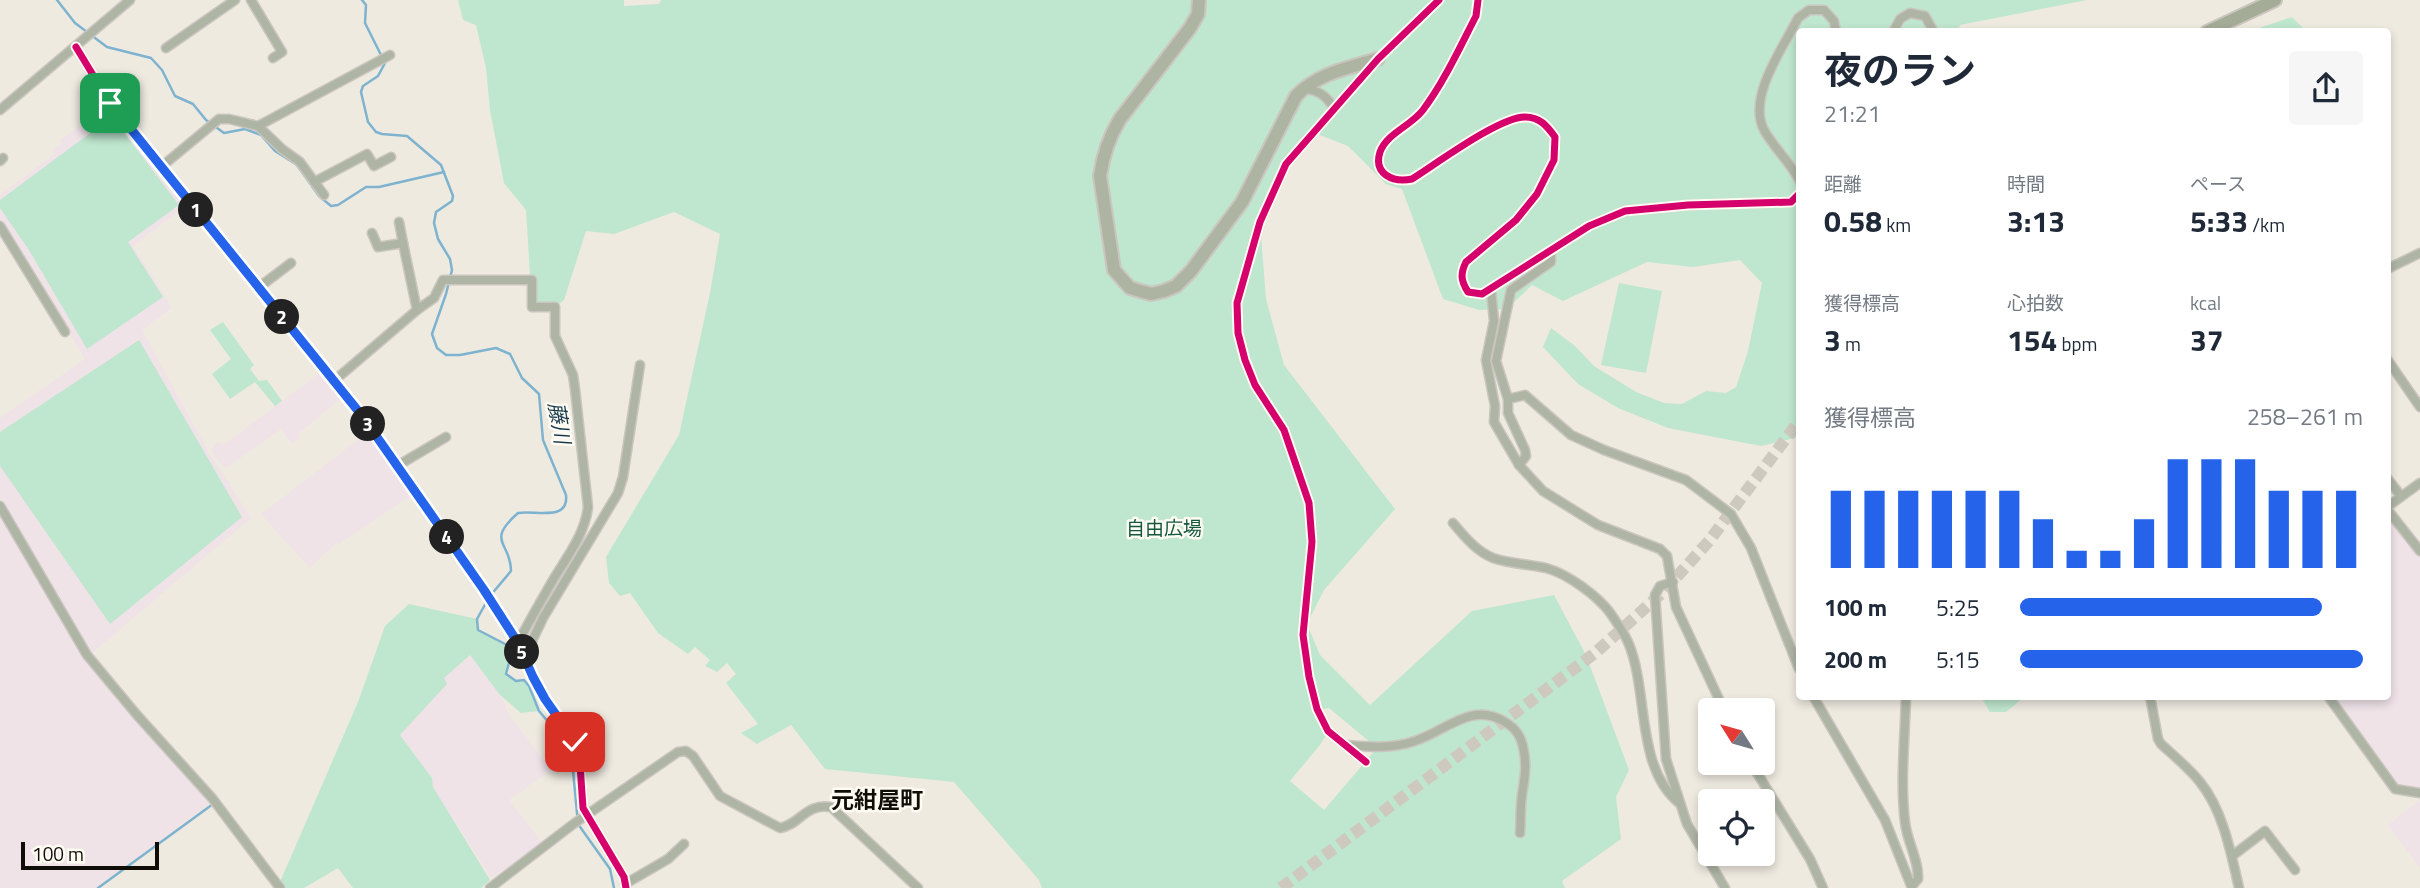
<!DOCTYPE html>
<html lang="ja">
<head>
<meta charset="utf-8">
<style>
	:root { --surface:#fff; --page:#f6f6f7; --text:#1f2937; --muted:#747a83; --accent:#2563eb }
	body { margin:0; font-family:"Titillium Web","Noto Sans JP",sans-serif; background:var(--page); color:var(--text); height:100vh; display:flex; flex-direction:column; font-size:26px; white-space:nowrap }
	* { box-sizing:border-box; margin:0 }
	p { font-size:23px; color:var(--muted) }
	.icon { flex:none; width:38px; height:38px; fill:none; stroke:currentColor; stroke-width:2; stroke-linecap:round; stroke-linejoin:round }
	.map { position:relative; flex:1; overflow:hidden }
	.panel { position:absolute; left:1796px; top:28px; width:595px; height:672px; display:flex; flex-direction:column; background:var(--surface); border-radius:7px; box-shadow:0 4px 10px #0003 }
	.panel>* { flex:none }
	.needle { width:46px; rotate:307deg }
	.controls { position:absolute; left:1698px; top:698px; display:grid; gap:14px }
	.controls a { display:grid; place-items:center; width:77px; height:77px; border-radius:7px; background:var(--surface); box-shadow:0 4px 10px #0003; font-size:35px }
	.scale { position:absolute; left:21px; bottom:18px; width:138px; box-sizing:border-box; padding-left:7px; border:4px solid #100d07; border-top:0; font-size:19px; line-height:24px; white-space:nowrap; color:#100d07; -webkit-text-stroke:5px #fefbf3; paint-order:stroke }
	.pin { position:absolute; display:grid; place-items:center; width:60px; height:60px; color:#fff; margin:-30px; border-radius:14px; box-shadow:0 4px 10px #0006 }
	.km { position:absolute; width:35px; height:35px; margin:-18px; border-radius:50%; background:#222; color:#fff; font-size:19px; line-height:35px; text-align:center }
	.round { display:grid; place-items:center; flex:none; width:74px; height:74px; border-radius:7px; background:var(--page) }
	.summary { display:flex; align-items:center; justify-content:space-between; height:119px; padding:0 28px }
	h1 { font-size:38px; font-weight:700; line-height:52px }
	.metrics { display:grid; grid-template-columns:repeat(3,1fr); gap:10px; height:119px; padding:7px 28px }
	.metrics div { display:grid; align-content:center }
	.metrics b { font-size:30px; font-weight:700 }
	.metrics small { font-size:19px; font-weight:400 }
	.metrics p { font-size:19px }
	.chart { height:196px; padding:14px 28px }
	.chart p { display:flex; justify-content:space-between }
	.chart svg { width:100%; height:126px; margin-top:7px; stroke:var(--accent); stroke-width:6 }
	ul { padding:0 28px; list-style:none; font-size:23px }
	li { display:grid; grid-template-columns:112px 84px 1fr; align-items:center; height:52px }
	li i { height:18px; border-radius:9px; background:var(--accent) }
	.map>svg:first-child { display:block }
	.education { fill:#efe3e8 }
	.green { fill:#bfe6ce; fill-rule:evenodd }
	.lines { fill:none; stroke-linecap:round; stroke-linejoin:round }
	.stream { stroke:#7eb3d0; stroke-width:2.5 }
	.primary-tunnel { stroke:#cec9bf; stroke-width:12; stroke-dasharray:12 6; stroke-linecap:butt }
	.minor-casing { stroke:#cac6bf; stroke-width:11 }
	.secondary-casing { stroke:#cac6bf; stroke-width:16 }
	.primary-casing { stroke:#cac6bf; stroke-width:16 }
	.minor { stroke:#aeb5a5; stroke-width:8 }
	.secondary { stroke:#aeb4a2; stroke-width:12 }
	.primary { stroke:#a4ac97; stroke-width:12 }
	.cycleway-casing { stroke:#fefbf3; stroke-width:11 }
	.cycleway { stroke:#d6006c; stroke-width:7 }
	.route-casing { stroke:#fff; stroke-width:14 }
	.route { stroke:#2563eb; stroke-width:9 }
	.labels { text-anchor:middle; stroke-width:5; stroke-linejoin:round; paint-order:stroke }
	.park-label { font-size:19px; fill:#13583e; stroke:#fefbf3 }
	.water-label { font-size:21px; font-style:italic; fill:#16384c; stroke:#fefbf3 }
	.quarter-label { font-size:23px; font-weight:bold; fill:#100d07; stroke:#fefbf3 }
</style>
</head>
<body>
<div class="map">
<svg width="2420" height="888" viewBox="0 0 2420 888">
	<rect width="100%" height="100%" fill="#efeae0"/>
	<g class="education">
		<polygon points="109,104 187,205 133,246 172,308 142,330 207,449 251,518 85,659 134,718 212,802 96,888 0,888 0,418 85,359 0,221 0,195 54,154 52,150 61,144 60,140"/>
		<polygon points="325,369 347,394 299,433 300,438 292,444 281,429 225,469 211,450 218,441 223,445"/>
		<polygon points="372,429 415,493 339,544 337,542 310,568 261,514"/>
		<polygon points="2387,509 2420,551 2420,793 2395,789 2328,697 2387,696"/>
		<polygon points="470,655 500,695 511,718 552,770 509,800 545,846 491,878 433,787 432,778 400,735 443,678"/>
		<polygon points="2420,800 2420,868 2388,825"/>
	</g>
	<g class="green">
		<path d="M458 0H624V6L659 4 661 0H2087L1960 25 1958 31 1799 32V437L1761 446 1668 428 1618 408 1578 384 1543 347 1551 328 1575 346 1594 366 1636 392 1664 403 1682 404 1706 391 1726 393 1736 387 1748 351 1762 283 1740 260 1693 267 1647 262 1563 301 1532 285 1507 309 1479 310 1443 299 1402 189 1386 184 1348 146 1312 132 1286 164 1260 222 1266 299 1284 365 1395 509 1324 590 1307 624 1320 655 1370 705 1472 611 1554 595 1586 655 1629 770 1616 797 1621 839 1562 881 1565 888H1042L1039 880 954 782 825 769 791 725 757 744 741 733 758 724 726 683 736 674 727 663 717 672 705 666 710 660 695 647 688 654 658 633 630 593 620 596 609 583 606 557 679 435 710 293 720 234 674 212 614 234 586 231 564 300 555 307H532L526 210 504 183 490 110 486 68 476 25 463 20ZM1329 708 1377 748 1324 810 1290 781 1320 745 1326 735 1318 710Z"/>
		<polygon points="2292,17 2306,31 2250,31"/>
		<polygon points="112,117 179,205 128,242 163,297 87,349 29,250 0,208 0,200"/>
		<polygon points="1619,283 1662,291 1646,373 1601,365"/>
		<polygon points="223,322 254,365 250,369 259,381 267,380 282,401 275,406 255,382 230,399 212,374 231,359 210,330"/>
		<polygon points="139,340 242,517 110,624 0,466 0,432"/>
		<polygon points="409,604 477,619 479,630 507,645 511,655 506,674 516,681 524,680 529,686 539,711 521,713 500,695 470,655 444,678 447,684 400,735 432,778 433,787 490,880 481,888 353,888 338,868 304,888 284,888 280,882 358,702 385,626"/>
		<polygon points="2022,697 2023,698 2006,712 1990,712 1981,697"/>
	</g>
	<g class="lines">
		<g class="stream">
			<polyline points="57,0 75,23 107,47 151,58 162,70 175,96 193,104 206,120 224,133 245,129 261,135 275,151 297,165 319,196 331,206 338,205 366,187 379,187 444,172"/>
			<path d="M362 0 366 5 365 23 385 63 378 76 363 86 361 92 368 122 376 132 382 134 407 136 441 165 453 196 452 201 436 212 434 223 438 239 450 259 452 270 446 294 432 334 437 348 446 355H460L496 348 510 354 522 378 539 394 543 440 566 495C569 522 535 510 518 513 485 542 511 542 511 571L490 596"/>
			<polyline points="487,601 477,619 478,630 507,645 511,655 506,674 516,681 524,680 529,686 539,711 571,749 578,824 610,869 614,888"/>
			<polyline points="98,888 213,804"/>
		</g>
		<polyline class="primary-tunnel" points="1281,888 1595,653 1663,592 1709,541 1799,421"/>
		<g class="minor-casing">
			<g id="minor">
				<polyline points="251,0 282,52 273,58"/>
				<path d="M1478 0 1476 16C1460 47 1444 82 1423 110 1411 126 1387 133 1380 152 1373 174 1393 183 1412 179 1436 164 1499 117 1525 117 1540 117 1547 126 1555 137L1554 160 1537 194 1516 220 1466 262C1460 274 1461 281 1468 292L1482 294 1589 226 1625 211 1688 205 1791 202 1799 194"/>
				<polyline points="1893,32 1900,19 1910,13 1925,16 1934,32"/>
				<polyline points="76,47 110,103 347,394 372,429 518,643 533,677 579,750 583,808 624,877 626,888"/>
				<polyline points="166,48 235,0"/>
				<path d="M1305 89C1319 90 1326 96 1334 108"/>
				<polyline points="0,110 130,0"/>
				<polyline points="258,126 282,149 300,162 324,195"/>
				<polyline points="0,161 3,158"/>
				<polyline points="161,167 219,119 229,119 258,126 390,55"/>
				<path d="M1799 180C1790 162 1774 148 1764 130 1747 97 1783 48 1798 18L1809 10H1824L1834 21 1836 32"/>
				<polyline points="314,182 367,154 374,166 391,157"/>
				<polyline points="399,222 403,243"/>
				<polyline points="0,226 65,332"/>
				<polyline points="372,233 378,247 403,243 417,310"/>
				<polyline points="2387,269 2420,253"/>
				<polyline points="258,288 291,263"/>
				<polyline points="1491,289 1494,321 1486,360 1495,406 1494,422 1519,465 1543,491 1598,525 1660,549 1667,556 1676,607 1724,710"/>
				<polyline points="2387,359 2420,407"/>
				<path d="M335 380 417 310 434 298 443 280H532V307H555V336L573 375 575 389 588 507C585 534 567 557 553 580 541 601 529 621 518 643"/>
				<polyline points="1508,399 1525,395 1571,435 1604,450 1686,480 1731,514 1751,548 1799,669"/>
				<polyline points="1519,465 1526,456 1525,450 1508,413 1508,399 1496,361 1511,290 1551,262 1551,251"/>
				<polyline points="397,466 446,437"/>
				<polyline points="2387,478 2401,496"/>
				<polyline points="0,506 87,655 137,715 212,798 280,888"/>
				<polyline points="2387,507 2420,483"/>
				<polyline points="2387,509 2420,551"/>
				<path d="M1453 523C1465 537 1476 551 1493 558 1510 564 1529 564 1546 568 1568 574 1598 596 1611 614 1617 623 1624 633 1628 642 1649 690 1635 767 1679 803"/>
				<polyline points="1673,582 1660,586 1655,595 1666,759 1687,824 1725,888"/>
				<polyline points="525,656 543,618 618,493 623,477 640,365"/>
				<polyline points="1813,696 1885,820 1912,888"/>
				<path d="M1906 696C1905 738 1900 781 1905 822 1907 842 1919 860 1918 879L1912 886"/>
				<path d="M2150 696 2158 739 2161 744C2174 756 2189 768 2200 782 2223 810 2231 853 2239 888"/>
				<polyline points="2328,696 2395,789 2420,793"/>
				<path d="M1345 745C1369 747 1392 749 1415 741 1446 731 1472 701 1505 722 1517 729 1522 738 1524 752 1527 767 1524 781 1522 795 1520 808 1521 821 1520 833"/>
				<polyline points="1366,762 1328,731 1317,709 1309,677 1303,635 1312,542 1309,503 1284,430 1255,385 1245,360 1238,333 1237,303 1260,222 1286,164 1378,59 1439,0"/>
				<polyline points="1751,763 1810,859 1823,888"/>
				<polyline points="2232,856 2265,831 2295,870"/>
				<polyline points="625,884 668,859 684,844"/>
				<path d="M490 888 572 825 678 752 686 751 693 756 720 796 780 828C801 824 805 803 831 807L918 888"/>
			</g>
		</g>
		<g class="secondary-casing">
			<path id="secondary" d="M1199 0 1198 14 1190 28 1120 119C1109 137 1103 155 1100 176L1114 270 1130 288 1151 294 1164 291 1176 286 1191 271 1242 202 1296 96C1318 73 1348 68 1378 59"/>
		</g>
		<g class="primary-casing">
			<polyline id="primary" points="2207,32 2275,0"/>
		</g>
		<use href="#minor" class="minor"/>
		<use href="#secondary" class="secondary"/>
		<use href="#primary" class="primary"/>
		<g class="cycleway-casing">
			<g id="cycleway">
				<path d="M1478 0 1476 16C1460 47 1444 82 1423 110 1411 126 1387 133 1380 152 1373 174 1393 183 1412 179 1436 164 1499 117 1525 117 1540 117 1547 126 1555 137L1554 160 1537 194 1516 220 1466 262C1460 274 1461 281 1468 292L1482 294 1589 226 1625 211 1688 205 1791 202 1799 194"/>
				<polyline points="76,47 110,103 347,394 372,429 518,643 533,677 579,750 583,808 624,877 626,888"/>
				<polyline points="1366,762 1328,731 1317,709 1309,677 1303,635 1312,542 1309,503 1284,430 1255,385 1245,360 1238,333 1237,303 1260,222 1286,164 1378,59 1439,0"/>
			</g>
		</g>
		<use href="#cycleway" class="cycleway"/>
	</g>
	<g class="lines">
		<g class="route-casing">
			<polyline id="route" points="110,103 363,417 484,590 518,643 533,677 545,699 575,742"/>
		</g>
		<use href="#route" class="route"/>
	</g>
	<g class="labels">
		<g class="park-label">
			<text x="1164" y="535">自由広場</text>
		</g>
		<g class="water-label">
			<text transform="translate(559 423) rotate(80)" y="7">藤川</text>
		</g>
		<g class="quarter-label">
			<text x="877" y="808">元紺屋町</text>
		</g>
	</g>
</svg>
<div class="controls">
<a><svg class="needle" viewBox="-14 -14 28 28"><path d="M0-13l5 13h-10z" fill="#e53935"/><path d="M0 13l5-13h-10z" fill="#747a83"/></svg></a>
<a><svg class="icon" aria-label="locate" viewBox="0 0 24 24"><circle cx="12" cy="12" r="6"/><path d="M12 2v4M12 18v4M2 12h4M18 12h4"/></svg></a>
</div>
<div class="scale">100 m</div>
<div class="pin" style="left:110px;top:103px;background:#1e9e55"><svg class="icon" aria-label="arrive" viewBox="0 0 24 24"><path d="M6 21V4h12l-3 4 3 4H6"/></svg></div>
<div class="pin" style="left:575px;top:742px;background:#d93025"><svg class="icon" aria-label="check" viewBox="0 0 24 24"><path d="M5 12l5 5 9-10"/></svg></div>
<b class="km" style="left:196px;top:210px">1</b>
<b class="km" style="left:282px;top:317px">2</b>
<b class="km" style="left:368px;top:424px">3</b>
<b class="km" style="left:447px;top:537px">4</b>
<b class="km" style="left:522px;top:652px">5</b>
<section class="panel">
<div class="summary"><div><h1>夜のラン</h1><p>21:21</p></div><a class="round"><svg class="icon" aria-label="share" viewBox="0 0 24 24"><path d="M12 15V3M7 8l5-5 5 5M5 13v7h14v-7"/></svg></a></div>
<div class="metrics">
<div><p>距離</p><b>0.58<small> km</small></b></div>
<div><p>時間</p><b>3:13</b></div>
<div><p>ペース</p><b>5:33<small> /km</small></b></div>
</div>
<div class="metrics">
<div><p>獲得標高</p><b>3<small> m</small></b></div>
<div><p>心拍数</p><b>154<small> bpm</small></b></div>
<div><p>kcal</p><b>37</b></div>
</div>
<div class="chart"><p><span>獲得標高</span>258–261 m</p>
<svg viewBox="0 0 160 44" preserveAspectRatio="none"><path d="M5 44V17M15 44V17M25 44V17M35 44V17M45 44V17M55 44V17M65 44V27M75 44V38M85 44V38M95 44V27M105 44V6M115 44V6M125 44V6M135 44V17M145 44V17M155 44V17"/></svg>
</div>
<ul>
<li><b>100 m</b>5:25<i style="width:88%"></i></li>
<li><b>200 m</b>5:15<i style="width:100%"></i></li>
</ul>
</section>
</div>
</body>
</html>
